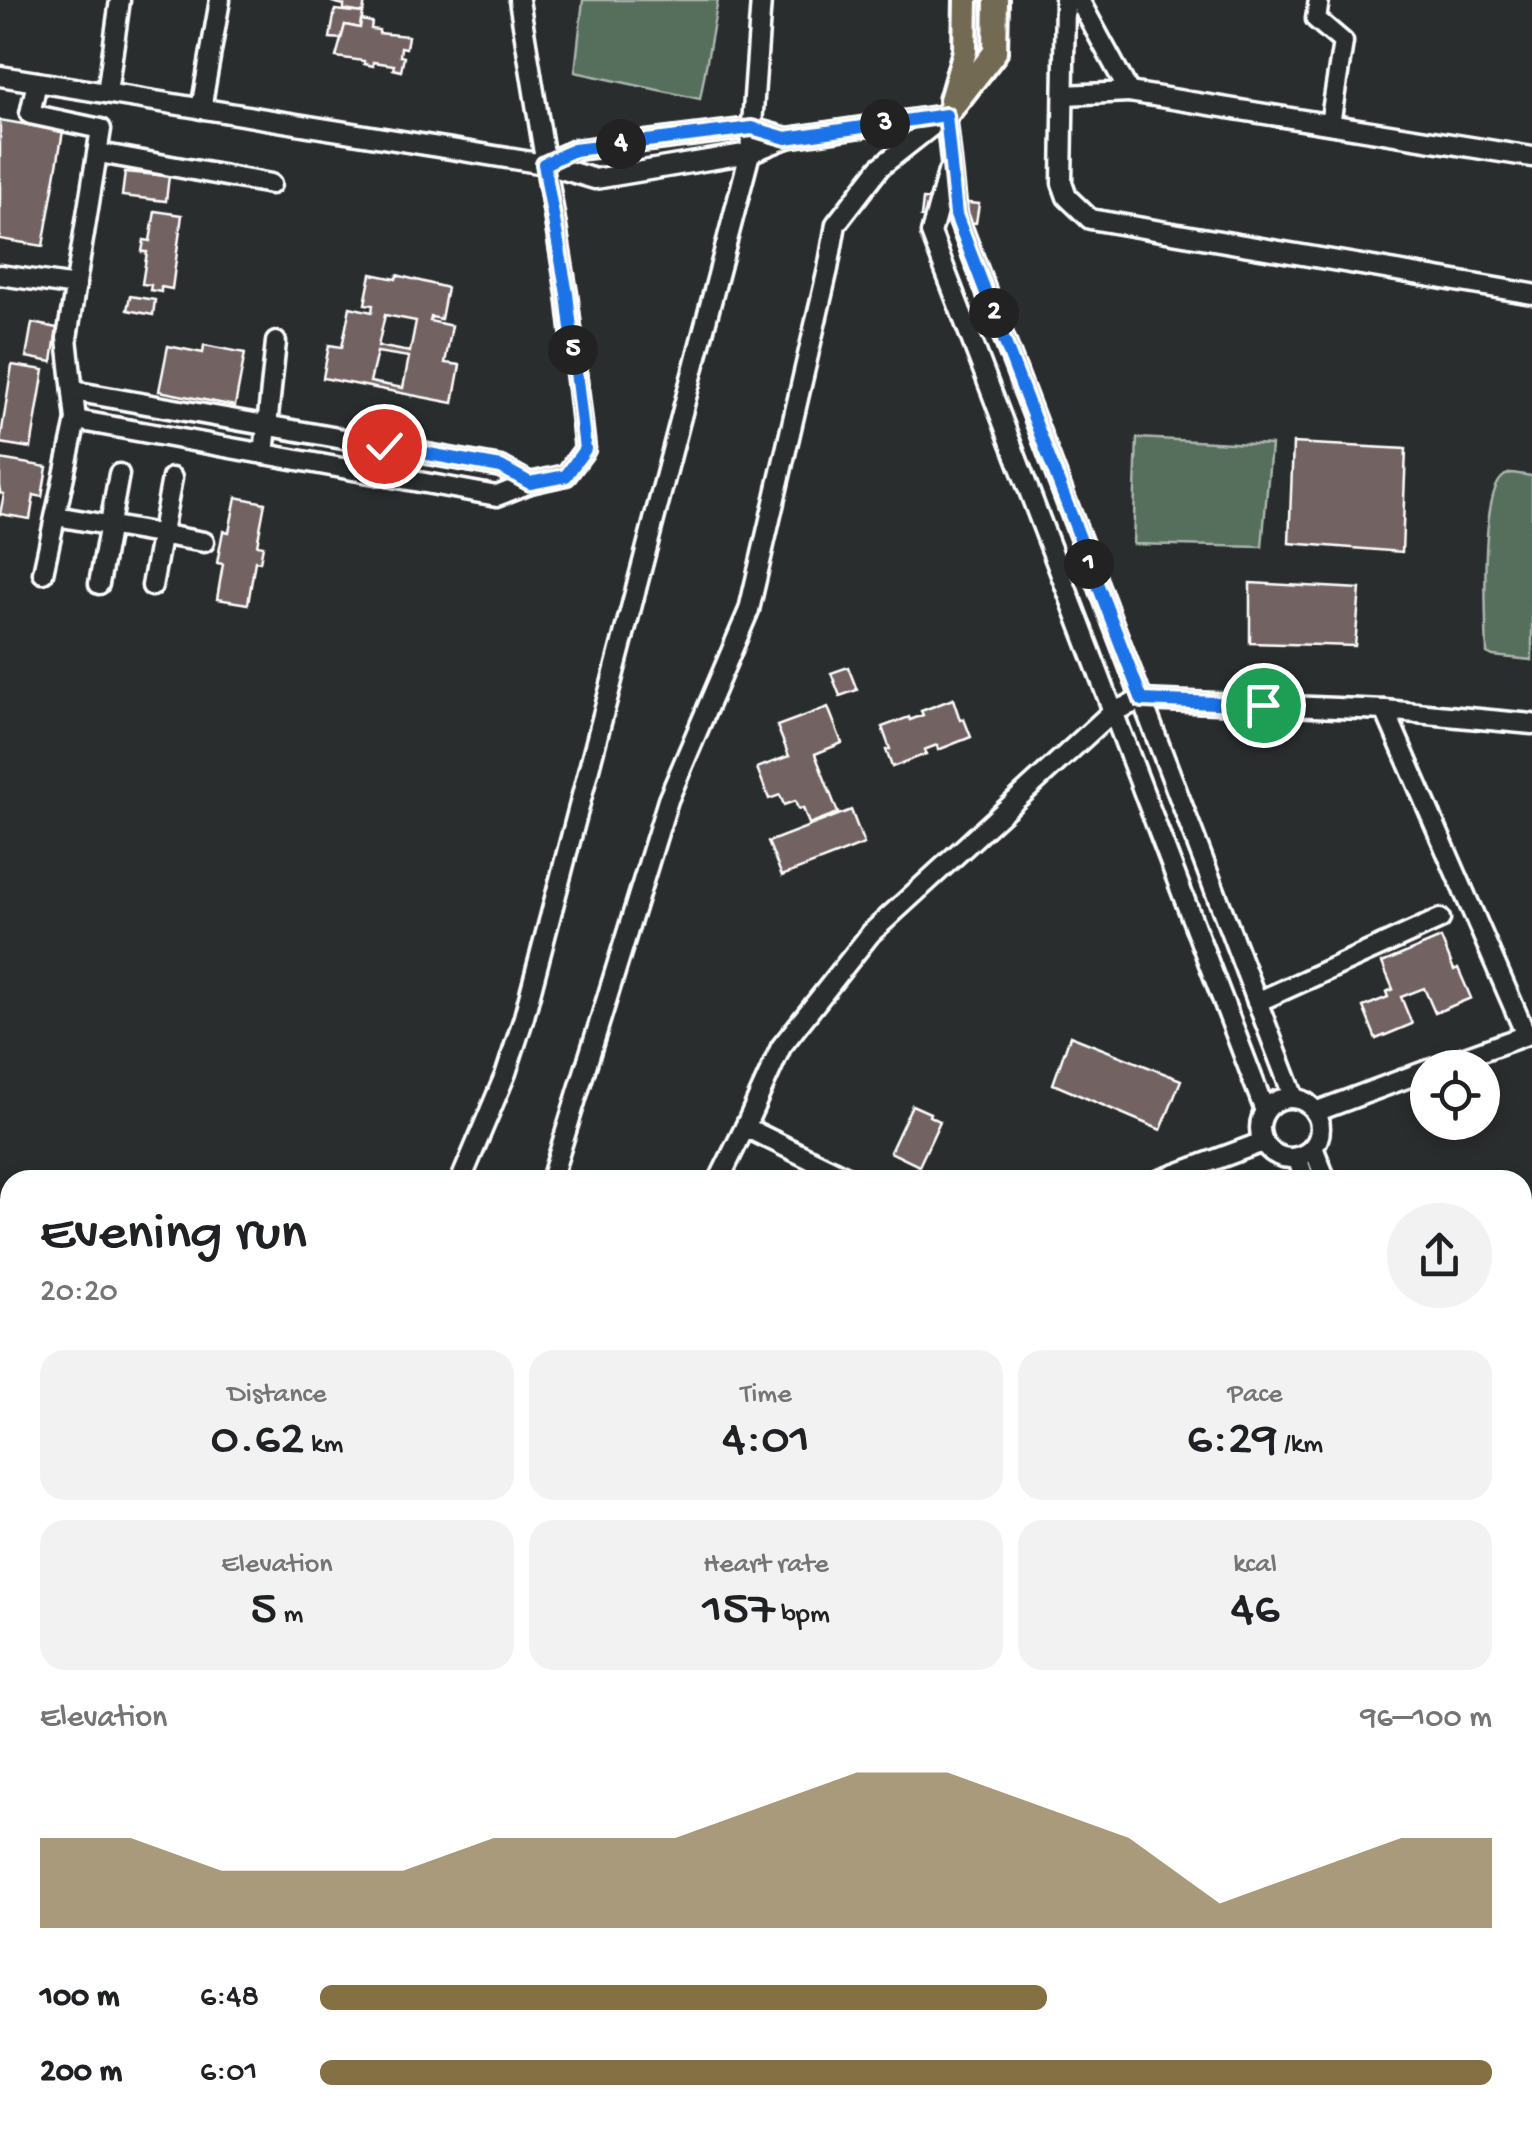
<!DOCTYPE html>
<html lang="en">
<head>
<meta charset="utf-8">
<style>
	:root { --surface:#fff; --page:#f2f2f2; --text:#202124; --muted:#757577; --accent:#847042 }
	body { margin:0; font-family:"Gochi Hand",sans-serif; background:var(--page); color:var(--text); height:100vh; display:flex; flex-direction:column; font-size:38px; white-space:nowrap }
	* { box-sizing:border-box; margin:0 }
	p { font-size:32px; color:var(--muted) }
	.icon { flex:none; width:55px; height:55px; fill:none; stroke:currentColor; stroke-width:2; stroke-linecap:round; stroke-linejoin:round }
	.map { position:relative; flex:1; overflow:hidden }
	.drawer { position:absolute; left:0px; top:1170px; width:1532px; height:962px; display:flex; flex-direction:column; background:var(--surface); border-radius:30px 30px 0 0; box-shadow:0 5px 15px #0003 }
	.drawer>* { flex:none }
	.controls { position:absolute; left:1410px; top:1050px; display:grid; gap:20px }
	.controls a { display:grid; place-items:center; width:90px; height:90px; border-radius:50%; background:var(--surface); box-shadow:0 5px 15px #0003; font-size:50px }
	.pin { position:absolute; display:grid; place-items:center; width:85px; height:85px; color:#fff; margin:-42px; border:5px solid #fff; border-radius:50%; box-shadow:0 2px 10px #0007 }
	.km { position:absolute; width:50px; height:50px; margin:-25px; border-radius:50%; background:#222; color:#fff; font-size:28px; line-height:50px; text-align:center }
	.round { display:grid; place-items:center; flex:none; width:105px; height:105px; border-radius:52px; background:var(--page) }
	.summary { display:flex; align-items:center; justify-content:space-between; height:170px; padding:0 40px }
	h1 { font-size:55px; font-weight:600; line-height:75px }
	.metrics { display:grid; grid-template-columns:repeat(3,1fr); gap:15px; height:170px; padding:10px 40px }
	.metrics div { display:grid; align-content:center; border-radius:25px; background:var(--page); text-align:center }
	.metrics b { font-size:50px; font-weight:600 }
	.metrics small { font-size:28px; font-weight:400 }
	.metrics p { font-size:28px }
	.chart { height:280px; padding:20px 40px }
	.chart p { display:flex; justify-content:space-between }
	.chart svg { width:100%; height:180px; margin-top:10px; fill:var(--accent); opacity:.7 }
	ul { padding:0 40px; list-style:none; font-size:32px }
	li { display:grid; grid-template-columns:160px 120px 1fr; align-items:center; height:75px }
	li i { height:25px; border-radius:12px; background:var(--accent) }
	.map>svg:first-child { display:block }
	.green { fill:#566e5b; stroke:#aab6ad; stroke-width:2.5 }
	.building { fill:#726362; stroke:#fff; stroke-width:2.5; fill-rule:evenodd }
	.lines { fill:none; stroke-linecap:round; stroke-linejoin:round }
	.minor-casing { stroke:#fff; stroke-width:25 }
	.major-casing { stroke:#fff; stroke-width:30 }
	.minor { stroke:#2a2d2e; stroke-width:18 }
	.major { stroke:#736b52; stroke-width:22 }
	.route-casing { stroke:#fff; stroke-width:20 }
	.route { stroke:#1a73e8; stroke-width:12 }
</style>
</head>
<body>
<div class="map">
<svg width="1532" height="2132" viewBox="0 0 1532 2132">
	<rect width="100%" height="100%" fill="#2a2d2e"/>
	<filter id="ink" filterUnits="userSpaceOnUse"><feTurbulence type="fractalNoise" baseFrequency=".01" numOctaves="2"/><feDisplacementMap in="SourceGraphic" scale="20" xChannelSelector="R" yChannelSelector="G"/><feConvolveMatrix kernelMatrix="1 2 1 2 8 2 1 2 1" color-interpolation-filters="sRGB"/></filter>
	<g filter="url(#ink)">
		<g class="green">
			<polygon points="583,0 718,0 700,99 575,72"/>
			<polygon points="1137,438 1271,445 1262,547 1133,544"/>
			<path d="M1512 473 1532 476V660L1493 656 1487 653C1486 622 1479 492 1504 476 1506 474 1509 474 1512 473Z"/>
		</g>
		<g class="building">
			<polygon points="332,0 365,0 363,13 344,10 344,5 332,2"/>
			<polygon points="335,10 363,13 360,28 345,25 342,39 330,38"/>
			<polygon points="361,20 372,22 371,29 379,30 379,33 408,36 406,48 401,47 400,56 404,57 401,71 393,69 394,65 373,62 373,66 364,64 364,61 336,57 345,25 360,28"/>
			<polygon points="0,120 63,131 43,246 0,239"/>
			<polygon points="125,172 169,176 166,201 122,196"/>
			<polygon points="923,199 979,204 976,223 921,217"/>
			<polygon points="155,211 182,215 172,289 161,287 161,292 150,290 151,285 142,284 147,252 142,252 144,240 150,241"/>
			<path d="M371 274 396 279 397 275 447 288 441 319 431 317 430 321 452 326 445 363 460 365 453 403 323 378 329 345 342 347 350 307 372 312 373 305 365 304ZM385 315 416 321 410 352 378 346ZM377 352 409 357 403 388 370 382Z"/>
			<polygon points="130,296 155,300 153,315 127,310"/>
			<polygon points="32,323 57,328 52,362 26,357"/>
			<polygon points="204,345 245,353 235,406 159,391 168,346 203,353"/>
			<polygon points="12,365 44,370 31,448 0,443"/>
			<polygon points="1293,443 1406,449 1402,552 1289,543"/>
			<polygon points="0,459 47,467 42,497 34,495 30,519 0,514 4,494 0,493"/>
			<polygon points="236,497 265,503 257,545 263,546 260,562 255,561 248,604 217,599 223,564 217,563 223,531 229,532"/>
			<polygon points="1250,583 1360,589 1355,646 1250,643"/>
			<polygon points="848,667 857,690 840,696 831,673"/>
			<polygon points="953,699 960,720 964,719 971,737 938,750 937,745 924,750 926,754 892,767 886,750 890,749 882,727 909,717 910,720 923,715 921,711"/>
			<polygon points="828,707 842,743 815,754 838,813 809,824 803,808 798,809 795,801 784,805 780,795 769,799 757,768 789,756 777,726"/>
			<polygon points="851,810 864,844 782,876 768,842"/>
			<polygon points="1441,938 1454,970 1458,968 1471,998 1435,1013 1424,988 1401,997 1412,1024 1376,1039 1363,1007 1388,997 1386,992 1393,989 1382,963"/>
			<polygon points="1070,1036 1181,1080 1161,1130 1053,1084"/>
			<polygon points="912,1105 930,1113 929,1116 940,1121 919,1166 890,1152"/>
			<polygon points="1,2067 10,2068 12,2132 0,2132 0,2108 4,2109 6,2096 0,2095"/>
			<polygon points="45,2122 85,2122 83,2132 43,2132"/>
		</g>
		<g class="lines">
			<g class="minor-casing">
				<g id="minor">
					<polyline points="1065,0 1062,183 1067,197 1090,219 1532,294"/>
					<polyline points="1079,0 1129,92 1532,157"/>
					<polyline points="1319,0 1316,19 1343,42 1330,124"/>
					<polyline points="0,76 544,164 595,179 750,153 787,138 944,115"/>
					<polyline points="37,82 30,114 101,129 67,338 76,420 43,573"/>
					<polyline points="107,93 120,0"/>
					<polyline points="1064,95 1129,92"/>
					<polyline points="201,109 220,0"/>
					<polyline points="946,115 957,215 1294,1098"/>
					<polyline points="99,153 271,184"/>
					<polyline points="544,164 575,150 752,128 787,138"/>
					<polyline points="948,172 931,233 1265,1111"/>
					<polyline points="0,275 76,286"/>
					<polyline points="73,391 501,467 530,483"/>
					<polyline points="76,420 497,496 530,483 566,475 585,449 567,294 519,0"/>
					<polyline points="264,454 276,342"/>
					<polyline points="56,516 204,542"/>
					<polyline points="99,584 119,474"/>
					<polyline points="152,586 172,478"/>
					<polyline points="1385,710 1526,1035"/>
					<polyline points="1257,1002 1440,919"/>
					<polyline points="1434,1068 1532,1033"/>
					<circle cx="1290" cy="1128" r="30"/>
					<polyline points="1315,1112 1428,1070"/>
					<polyline points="1313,1147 1326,1180"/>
					<polyline points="1297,1157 1305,1180"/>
					<polyline points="461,1180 506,1073 524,1017 750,153 761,0"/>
					<polyline points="551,1180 668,800 749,610 828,269 836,224 880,167 946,115"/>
					<polyline points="719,1180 745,1127"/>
					<polyline points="853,1180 745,1127 781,1047 871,933 1112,712 1141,700 1385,710 1532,724"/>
					<polyline points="1160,1180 1263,1142"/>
					<polyline points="1522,1650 1532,1657"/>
					<polyline points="1522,1713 1532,1706"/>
					<polyline points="0,1984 10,1986"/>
					<polyline points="1522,2022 1532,2020"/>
					<polyline points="1522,2116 1532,2113"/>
					<polyline points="1027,2122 1029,2132"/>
					<polyline points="1064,2122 1083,2132"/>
					<polyline points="221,2132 223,2122"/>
					<polyline points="293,2132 296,2122"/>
					<polyline points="380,2132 383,2122"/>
					<polyline points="1321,2132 1331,2122"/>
					<polyline points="1479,2132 1505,2122"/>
				</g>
			</g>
			<g class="major-casing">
				<g id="major">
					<polyline points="951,100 965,51 966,0"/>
					<polyline points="946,115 995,52 996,0"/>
				</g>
			</g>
			<use href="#minor" class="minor"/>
			<use href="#major" class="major"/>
		</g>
	</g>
	<g class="lines" filter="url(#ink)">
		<g class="route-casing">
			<polyline id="route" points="384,446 501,467 530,483 566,476 585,449 567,294 544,164 574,150 752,128 786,138 946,115 956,215 1142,700 1263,705"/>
		</g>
		<use href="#route" class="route"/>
	</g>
</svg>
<div class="controls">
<a><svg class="icon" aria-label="locate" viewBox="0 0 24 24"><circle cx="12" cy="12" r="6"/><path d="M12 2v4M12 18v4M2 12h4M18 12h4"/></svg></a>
</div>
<div class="pin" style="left:1263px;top:705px;background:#1e9e55"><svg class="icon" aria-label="arrive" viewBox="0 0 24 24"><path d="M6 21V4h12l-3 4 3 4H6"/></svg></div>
<div class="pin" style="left:384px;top:446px;background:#d93025"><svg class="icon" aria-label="check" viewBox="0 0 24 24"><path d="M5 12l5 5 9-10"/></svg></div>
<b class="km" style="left:1089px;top:564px">1</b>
<b class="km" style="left:994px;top:313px">2</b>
<b class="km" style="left:885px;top:124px">3</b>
<b class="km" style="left:621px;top:144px">4</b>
<b class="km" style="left:573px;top:350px">5</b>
<section class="drawer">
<div class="summary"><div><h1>Evening run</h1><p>20:20</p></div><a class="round"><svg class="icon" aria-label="share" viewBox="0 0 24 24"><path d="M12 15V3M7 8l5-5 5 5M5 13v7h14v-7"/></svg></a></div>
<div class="metrics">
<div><p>Distance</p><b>0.62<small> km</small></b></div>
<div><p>Time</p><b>4:01</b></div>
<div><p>Pace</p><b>6:29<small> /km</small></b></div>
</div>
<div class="metrics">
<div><p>Elevation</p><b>5<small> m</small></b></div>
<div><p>Heart rate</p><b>157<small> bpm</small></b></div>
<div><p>kcal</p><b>46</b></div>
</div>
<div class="chart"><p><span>Elevation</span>96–100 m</p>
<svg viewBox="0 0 160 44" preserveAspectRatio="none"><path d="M0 44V22L10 22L20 30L30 30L40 30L50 22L60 22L70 22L80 14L90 6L100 6L110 14L120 22L130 38L140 30L150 22L160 22V44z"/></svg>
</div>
<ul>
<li><b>100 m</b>6:48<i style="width:62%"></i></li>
<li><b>200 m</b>6:01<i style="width:100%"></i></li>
</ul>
</section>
</div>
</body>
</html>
